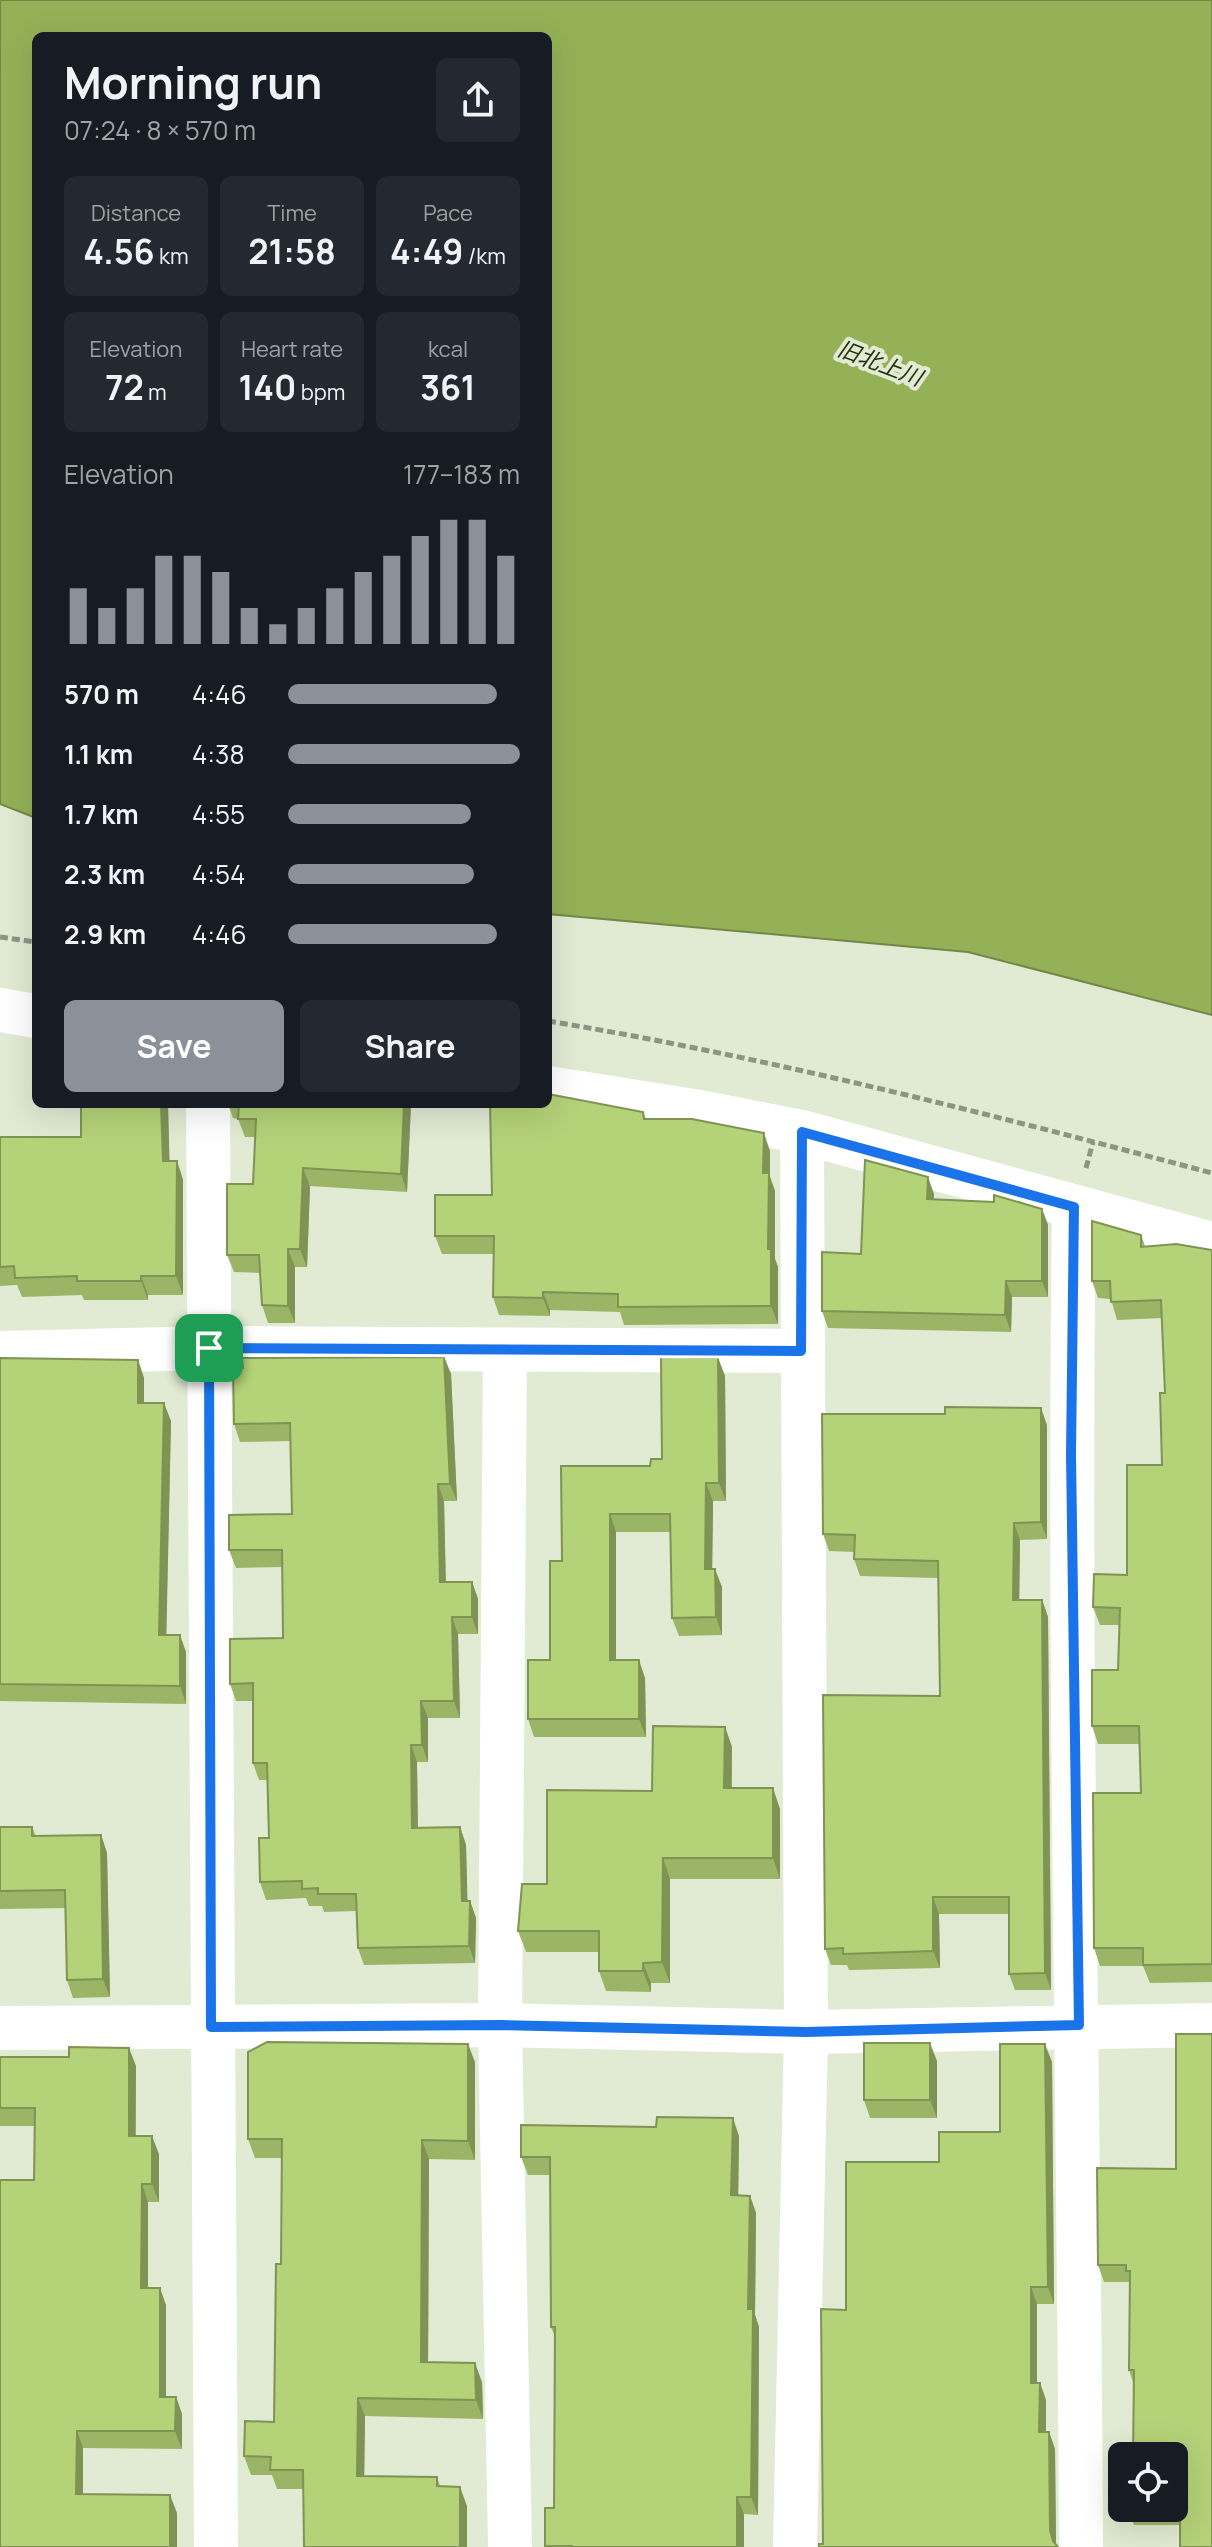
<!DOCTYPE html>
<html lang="en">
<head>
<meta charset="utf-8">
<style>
	:root { --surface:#171b24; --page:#242831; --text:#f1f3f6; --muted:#9ea1a6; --accent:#8c9099 }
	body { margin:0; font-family:Manrope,"Noto Sans JP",sans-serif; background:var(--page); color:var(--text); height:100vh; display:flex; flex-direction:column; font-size:30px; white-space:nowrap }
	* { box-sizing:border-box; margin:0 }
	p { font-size:26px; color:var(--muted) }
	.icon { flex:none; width:44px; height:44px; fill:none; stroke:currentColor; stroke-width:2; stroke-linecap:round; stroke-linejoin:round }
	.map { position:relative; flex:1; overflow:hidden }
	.drawer { position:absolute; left:32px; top:32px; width:520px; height:1076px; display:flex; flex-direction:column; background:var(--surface); border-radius:12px; box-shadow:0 8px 32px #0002 }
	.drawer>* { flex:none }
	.fabs { position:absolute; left:1108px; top:2442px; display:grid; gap:16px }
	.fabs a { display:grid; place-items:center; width:80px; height:80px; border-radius:12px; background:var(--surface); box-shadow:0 8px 32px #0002; font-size:40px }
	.pin { position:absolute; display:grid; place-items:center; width:68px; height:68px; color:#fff; margin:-34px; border-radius:16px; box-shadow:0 4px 12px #0006 }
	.round { display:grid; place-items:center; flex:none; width:84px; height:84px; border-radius:12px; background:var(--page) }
	.head { display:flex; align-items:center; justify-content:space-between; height:136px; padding:0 32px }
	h1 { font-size:44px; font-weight:700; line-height:60px }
	.metrics { display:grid; grid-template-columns:repeat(3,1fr); gap:12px; height:136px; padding:8px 32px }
	.metrics div { display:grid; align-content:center; border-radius:12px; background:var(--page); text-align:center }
	.metrics b { font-size:34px; font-weight:700 }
	.metrics small { font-size:22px; font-weight:400 }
	.metrics p { font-size:22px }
	.chart { height:224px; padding:16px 32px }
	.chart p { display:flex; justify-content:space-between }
	.chart svg { width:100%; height:144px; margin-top:8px; stroke:var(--accent); stroke-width:6 }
	.button { display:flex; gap:16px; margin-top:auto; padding:16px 32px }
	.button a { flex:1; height:92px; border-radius:12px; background:var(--accent); color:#fff; font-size:32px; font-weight:700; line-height:92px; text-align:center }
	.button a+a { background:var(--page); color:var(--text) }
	ul { padding:0 32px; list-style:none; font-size:26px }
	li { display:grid; grid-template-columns:128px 96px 1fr; align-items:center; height:60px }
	li i { height:20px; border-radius:10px; background:var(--accent) }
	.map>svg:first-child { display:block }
	.water { fill:#94b157; stroke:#738847; stroke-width:2 }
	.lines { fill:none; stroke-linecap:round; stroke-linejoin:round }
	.path { stroke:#8e9483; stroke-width:5; stroke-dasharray:8 4; stroke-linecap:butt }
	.minor { stroke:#fff; stroke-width:44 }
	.wall { fill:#9bb567 }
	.shaded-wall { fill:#7e9354 }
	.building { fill:#b4d278; stroke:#7e9354; stroke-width:2 }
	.route-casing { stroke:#fff; stroke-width:16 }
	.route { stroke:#1a73e8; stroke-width:10 }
	.labels { text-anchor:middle; stroke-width:8; stroke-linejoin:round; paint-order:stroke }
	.water-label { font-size:22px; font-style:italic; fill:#26310b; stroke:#e1ead3 }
</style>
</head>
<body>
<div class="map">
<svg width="1212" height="2547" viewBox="0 0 1212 2547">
	<rect width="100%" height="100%" fill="#e1ead3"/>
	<polygon class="water" points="0,0 1212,0 1212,1015 968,952 548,914 548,36 36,36 36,818 0,804"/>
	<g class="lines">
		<g class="path">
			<polyline points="0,937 36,942"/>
			<path d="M548 1021C772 1058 993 1115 1212 1173"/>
			<polyline points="1086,1168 1093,1142"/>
		</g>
		<g class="minor">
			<polyline points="0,1010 36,1016"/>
			<polyline points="548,1088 700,1112 802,1132 1212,1244"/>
			<polyline points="208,1104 216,2547"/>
			<path d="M1074 1207C1068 1654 1079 2100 1081 2547"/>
			<polyline points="505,1350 500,2025 510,2547"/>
			<polyline points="0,1353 209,1348 801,1351"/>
			<polyline points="0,2028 500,2025 806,2032 1212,2025"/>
			<polyline points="795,2547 806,2032 802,1132"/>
		</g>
	</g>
	<g class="wall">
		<polygon points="81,1104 168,1104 169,1161 177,1161 183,1180 183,1295 148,1295 148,1300 84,1300 82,1295 22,1297 17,1285 0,1286 0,1137 81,1137"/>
		<polygon points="228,1104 411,1104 407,1192 310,1186 307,1267 295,1267 295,1323 268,1323 262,1305 260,1273 234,1272 227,1255 253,1184 255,1137 245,1137 238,1119 233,1118"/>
		<polygon points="643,1112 646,1119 770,1151 770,1177 775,1191 775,1259 778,1267 778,1324 624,1325 620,1312 550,1310 550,1316 499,1315 493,1297 493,1254 442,1254 435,1236"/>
		<polygon points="934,1194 934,1199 1042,1209 1048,1225 1048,1297 1012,1297 1011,1332 828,1328 822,1311 861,1254"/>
		<polygon points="1141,1235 1145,1246 1212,1250 1212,1982 1150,1983 1143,1966 1100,1966 1094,1948 1141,1793 1139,1744 1098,1744 1092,1726 1118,1670 1119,1625 1100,1625 1093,1607 1127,1575 1162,1465 1165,1393 1162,1318 1117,1320 1111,1299 1098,1298 1092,1281"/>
		<polygon points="444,1357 451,1374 457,1501 444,1501 446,1582 472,1582 478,1599 478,1634 458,1634 460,1718 428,1718 428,1762 417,1762 418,1828 460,1827 466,1845 467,1901 470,1901 476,1918 475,1963 364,1965 358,1948 356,1911 324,1912 322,1906 309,1906 306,1898 266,1900 260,1882 269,1838 267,1780 259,1780 253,1763 253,1701 236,1701 230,1684 283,1638 282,1567 236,1568 229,1550 292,1514 291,1441 240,1442 234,1424"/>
		<polygon points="0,1358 138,1360 144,1378 144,1403 171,1421 166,1635 186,1652 186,1704 0,1701"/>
		<polygon points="718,1358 725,1376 726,1501 713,1501 712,1569 722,1587 722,1635 679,1636 672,1618 671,1532 616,1532 616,1660 645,1678 646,1737 534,1737 528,1719 550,1660 562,1561 650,1466 662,1459"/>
		<polygon points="1047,1425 1047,1539 1020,1540 1019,1600 1042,1600 1048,1617 1051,1990 1015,1990 1009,1974 1009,1914 939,1914 940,1968 849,1970 847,1965 831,1965 825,1949 940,1696 938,1578 860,1576 854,1559 854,1552 829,1551 823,1534"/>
		<polygon points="725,1727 732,1747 732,1788 780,1809 780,1879 670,1879 670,1983 651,1983 651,1992 606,1991 599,1971 599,1952 526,1952 518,1931 547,1884"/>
		<polygon points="0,1827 32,1827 36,1836 101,1835 107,1853 110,1997 73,1998 67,1980 66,1908 0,1909"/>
		<polygon points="0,2057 136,2066 136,2136 159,2154 159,2202 148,2202 148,2288 166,2305 166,2397 176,2397 182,2414 182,2449 83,2448 83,2494 177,2513 0,2547 34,2180 35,2126 0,2126"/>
		<polygon points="937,2061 937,2118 870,2118 864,2100"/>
		<polygon points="475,2062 475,2160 429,2159 428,2362 482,2382 483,2419 365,2416 364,2476 437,2477 440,2486 467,2506 303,2489 277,2489 272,2475 251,2475 244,2456 274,2422 281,2264 282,2158 255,2158 248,2139"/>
		<polygon points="1052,2062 1054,2304 1037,2304 1037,2383 1040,2383 1046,2400 1046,2432 1049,2432 1055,2449 1056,2545 823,2544 846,2310 939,2162 1000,2132"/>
		<polygon points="739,2136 738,2195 750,2196 756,2213 755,2315 759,2327 758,2515 744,2514 744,2547 545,2547 554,2508 555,2337 551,2327 550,2175 528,2175 521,2157"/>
		<polygon points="1176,2169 1180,2525 1134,2525 1128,2508 1174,2508 1129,2370 1130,2282 1104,2282 1098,2265"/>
	</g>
	<g class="shaded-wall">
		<polygon points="161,1104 168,1104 170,1180 163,1161"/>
		<polygon points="404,1104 411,1104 407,1192 401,1174"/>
		<polygon points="764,1133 770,1151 770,1177 775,1191 775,1259 778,1267 778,1324 771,1306 763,1173"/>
		<polygon points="177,1161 183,1180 183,1295 176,1276"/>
		<polygon points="303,1168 310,1186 307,1267 300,1249"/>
		<polygon points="928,1177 934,1194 933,1216 927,1199"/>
		<polygon points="1042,1209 1048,1225 1048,1297 1042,1281"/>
		<polygon points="288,1249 295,1267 295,1323 288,1306"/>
		<polygon points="141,1276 148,1295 148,1300 141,1281"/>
		<polygon points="1006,1281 1012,1297 1011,1332 1005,1315"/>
		<polygon points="543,1292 550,1310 550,1316 543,1298"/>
		<polygon points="444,1357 451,1374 457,1501 450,1484"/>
		<polygon points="718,1358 725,1376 726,1501 719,1483"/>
		<polygon points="138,1360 144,1378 144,1421 138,1403"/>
		<polygon points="164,1403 171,1421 166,1652 159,1635"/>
		<polygon points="1041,1408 1047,1425 1047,1539 1041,1522"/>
		<polygon points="706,1483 713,1501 712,1587 705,1569"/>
		<polygon points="438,1484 444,1501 446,1600 440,1582"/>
		<polygon points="610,1514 616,1532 616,1678 610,1660"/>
		<polygon points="1014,1523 1020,1540 1019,1617 1013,1600"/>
		<polygon points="715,1569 722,1587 722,1635 716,1617"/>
		<polygon points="472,1582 478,1599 478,1634 472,1617"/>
		<polygon points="1042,1600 1048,1617 1051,1990 1045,1973"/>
		<polygon points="452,1617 458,1634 460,1718 454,1701"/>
		<polygon points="180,1635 186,1652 186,1704 180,1686"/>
		<polygon points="639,1660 645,1678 646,1737 639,1719"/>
		<polygon points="421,1701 428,1718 428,1762 422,1745"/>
		<polygon points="725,1727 732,1747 731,1809 724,1788"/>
		<polygon points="411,1745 417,1762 418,1845 412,1828"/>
		<polygon points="773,1788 780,1809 780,1879 773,1858"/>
		<polygon points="460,1827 466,1845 468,1918 462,1901"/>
		<polygon points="101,1835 107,1853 110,1997 103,1979"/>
		<polygon points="663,1858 670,1879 670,1983 662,1962"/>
		<polygon points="933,1897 939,1914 940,1968 933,1951"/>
		<polygon points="470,1901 476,1918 475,1963 469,1946"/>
		<polygon points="643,1963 651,1983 651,1992 643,1971"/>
		<polygon points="930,2043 937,2061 937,2118 930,2100"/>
		<polygon points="468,2044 475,2062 475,2160 468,2141"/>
		<polygon points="1045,2044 1052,2062 1054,2304 1048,2287"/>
		<polygon points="129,2048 136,2066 135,2153 129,2136"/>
		<polygon points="733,2118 739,2136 738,2213 731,2195"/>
		<polygon points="152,2136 159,2154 159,2202 152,2184"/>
		<polygon points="422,2140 429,2159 428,2381 421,2362"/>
		<polygon points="142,2184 148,2202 148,2305 141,2288"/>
		<polygon points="750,2196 756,2213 755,2315 759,2327 758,2515 751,2497 748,2309"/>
		<polygon points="1031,2287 1037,2304 1037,2400 1031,2383"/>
		<polygon points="160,2288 166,2305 166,2414 160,2397"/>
		<polygon points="475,2363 482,2382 483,2419 476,2400"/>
		<polygon points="1040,2383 1046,2400 1046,2449 1039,2432"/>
		<polygon points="176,2397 182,2414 182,2449 175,2431"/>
		<polygon points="358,2398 365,2416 364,2494 357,2476"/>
		<polygon points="77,2431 83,2448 83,2511 76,2494"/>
		<polygon points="1049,2432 1055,2449 1056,2547 1055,2547 1050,2530"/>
		<polygon points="460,2487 467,2506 467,2547 460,2547"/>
		<polygon points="170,2495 177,2513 177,2547 170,2547"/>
		<polygon points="737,2497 744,2514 744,2547 737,2547"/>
	</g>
	<g class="building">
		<polygon points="548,1094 643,1112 644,1119 692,1119 764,1133 763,1173 769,1173 768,1249 771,1249 771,1306 618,1307 618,1294 543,1292 543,1298 493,1297 494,1236 435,1236 435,1195 492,1195 490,1104 548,1104"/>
		<polygon points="81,1104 161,1104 163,1161 177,1161 176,1276 141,1276 141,1281 77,1281 77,1276 15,1278 14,1266 0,1267 0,1137 81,1137"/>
		<polygon points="239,1104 404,1104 401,1174 303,1168 300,1249 288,1249 288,1306 262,1305 259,1255 227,1255 227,1184 253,1184 256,1119 238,1119"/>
		<polygon points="865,1160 928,1177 927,1199 994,1202 994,1195 1042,1209 1042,1281 1006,1281 1005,1315 822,1311 822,1252 861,1254"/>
		<polygon points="1092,1221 1141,1235 1141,1247 1176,1244 1212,1250 1212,1964 1143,1965 1143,1948 1094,1948 1093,1793 1141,1793 1139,1726 1092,1726 1092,1670 1118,1670 1120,1608 1093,1607 1094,1574 1127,1575 1127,1465 1162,1465 1160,1393 1165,1393 1161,1300 1111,1302 1110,1281 1092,1281"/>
		<polygon points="444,1357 450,1484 438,1484 440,1582 472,1582 472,1617 452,1617 454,1701 421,1701 422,1745 411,1745 412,1828 460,1827 462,1901 470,1901 469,1946 358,1948 356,1894 318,1894 318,1888 302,1889 302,1881 260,1882 259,1838 269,1838 267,1763 253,1763 253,1683 230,1684 230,1639 283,1638 282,1550 229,1550 229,1515 292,1514 290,1423 234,1424 233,1368 243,1368 242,1358"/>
		<polygon points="661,1357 718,1358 719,1483 706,1483 705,1569 715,1569 716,1617 672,1618 670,1514 610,1514 610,1660 639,1660 639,1719 528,1719 528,1660 550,1660 550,1561 562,1561 561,1466 650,1466 651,1459 662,1459"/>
		<polygon points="0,1358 138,1360 138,1403 164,1403 159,1635 180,1635 180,1686 0,1684"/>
		<polygon points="945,1407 1041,1408 1041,1522 1014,1523 1013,1600 1042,1600 1045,1973 1009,1974 1009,1897 933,1897 933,1951 843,1954 843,1948 825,1949 823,1695 940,1696 938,1561 854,1559 855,1535 823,1534 822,1414 945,1414"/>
		<polygon points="653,1726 725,1727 724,1788 773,1788 773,1858 663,1858 662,1962 643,1963 643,1971 599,1971 599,1931 518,1931 522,1884 547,1884 547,1790 652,1791"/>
		<polygon points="0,1827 32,1827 32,1836 101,1835 103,1979 67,1980 65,1890 0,1891"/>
		<polygon points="1176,2034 1212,2034 1212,2547 1180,2547 1180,2508 1128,2508 1174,2508 1174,2456 1133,2456 1134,2370 1129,2370 1130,2271 1126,2271 1126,2265 1098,2265 1097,2168 1176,2169"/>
		<polygon points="267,2042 468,2044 468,2141 422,2140 421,2362 475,2363 476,2400 358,2398 357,2476 437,2477 437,2486 460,2487 460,2547 304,2547 303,2470 270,2470 271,2457 244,2456 245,2421 274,2422 276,2264 281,2264 282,2139 248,2139 248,2052"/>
		<rect x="864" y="2043" width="66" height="57"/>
		<polygon points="1000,2044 1045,2044 1048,2287 1031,2287 1031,2383 1040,2383 1039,2432 1049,2432 1050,2530 1053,2541 1058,2547 819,2547 819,2544 823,2544 821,2309 846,2310 846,2162 939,2162 939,2132 1000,2132"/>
		<polygon points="69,2047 129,2048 129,2136 152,2136 152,2184 142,2184 141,2288 160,2288 160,2397 176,2397 175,2431 77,2431 76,2494 170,2495 170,2547 0,2547 0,2180 34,2180 35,2108 0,2108 0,2057 69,2057"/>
		<polygon points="657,2117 733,2118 731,2195 750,2196 748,2309 753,2309 751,2497 737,2497 737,2547 572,2547 572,2546 545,2546 545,2508 554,2508 555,2327 551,2327 550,2157 521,2157 521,2125 656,2127"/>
	</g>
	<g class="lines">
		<g class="route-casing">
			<polygon id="route" points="802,1132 1074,1207 1071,1454 1079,2025 806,2032 500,2025 211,2027 209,1348 801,1351"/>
		</g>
		<use href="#route" class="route"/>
	</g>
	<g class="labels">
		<g class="water-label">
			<text transform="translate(880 363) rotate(21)" y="8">旧北上川</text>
		</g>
	</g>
</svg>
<div class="fabs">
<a><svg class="icon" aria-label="locate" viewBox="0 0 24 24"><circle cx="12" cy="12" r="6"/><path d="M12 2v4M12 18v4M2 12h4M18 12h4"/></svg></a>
</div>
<div class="pin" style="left:209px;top:1348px;background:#1e9e55"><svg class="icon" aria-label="arrive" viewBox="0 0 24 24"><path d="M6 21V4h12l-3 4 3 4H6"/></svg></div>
<section class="drawer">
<div class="head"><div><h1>Morning run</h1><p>07:24 · 8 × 570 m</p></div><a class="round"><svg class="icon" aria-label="share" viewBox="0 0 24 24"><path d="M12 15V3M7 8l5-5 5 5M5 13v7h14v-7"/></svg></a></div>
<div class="metrics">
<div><p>Distance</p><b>4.56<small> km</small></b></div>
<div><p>Time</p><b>21:58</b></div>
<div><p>Pace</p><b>4:49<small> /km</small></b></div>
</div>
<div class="metrics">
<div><p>Elevation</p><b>72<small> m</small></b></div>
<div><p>Heart rate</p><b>140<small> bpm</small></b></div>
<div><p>kcal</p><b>361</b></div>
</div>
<div class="chart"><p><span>Elevation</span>177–183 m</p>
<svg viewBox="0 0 160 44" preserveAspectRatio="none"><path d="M5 44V27M15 44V33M25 44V27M35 44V17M45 44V17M55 44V22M65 44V33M75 44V38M85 44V33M95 44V27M105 44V22M115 44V17M125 44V11M135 44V6M145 44V6M155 44V17"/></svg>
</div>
<ul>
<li><b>570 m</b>4:46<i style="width:90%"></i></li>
<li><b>1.1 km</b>4:38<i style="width:100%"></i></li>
<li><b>1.7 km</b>4:55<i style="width:79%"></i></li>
<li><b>2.3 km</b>4:54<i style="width:80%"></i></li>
<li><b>2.9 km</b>4:46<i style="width:90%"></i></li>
</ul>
<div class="button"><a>Save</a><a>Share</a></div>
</section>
</div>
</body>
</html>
